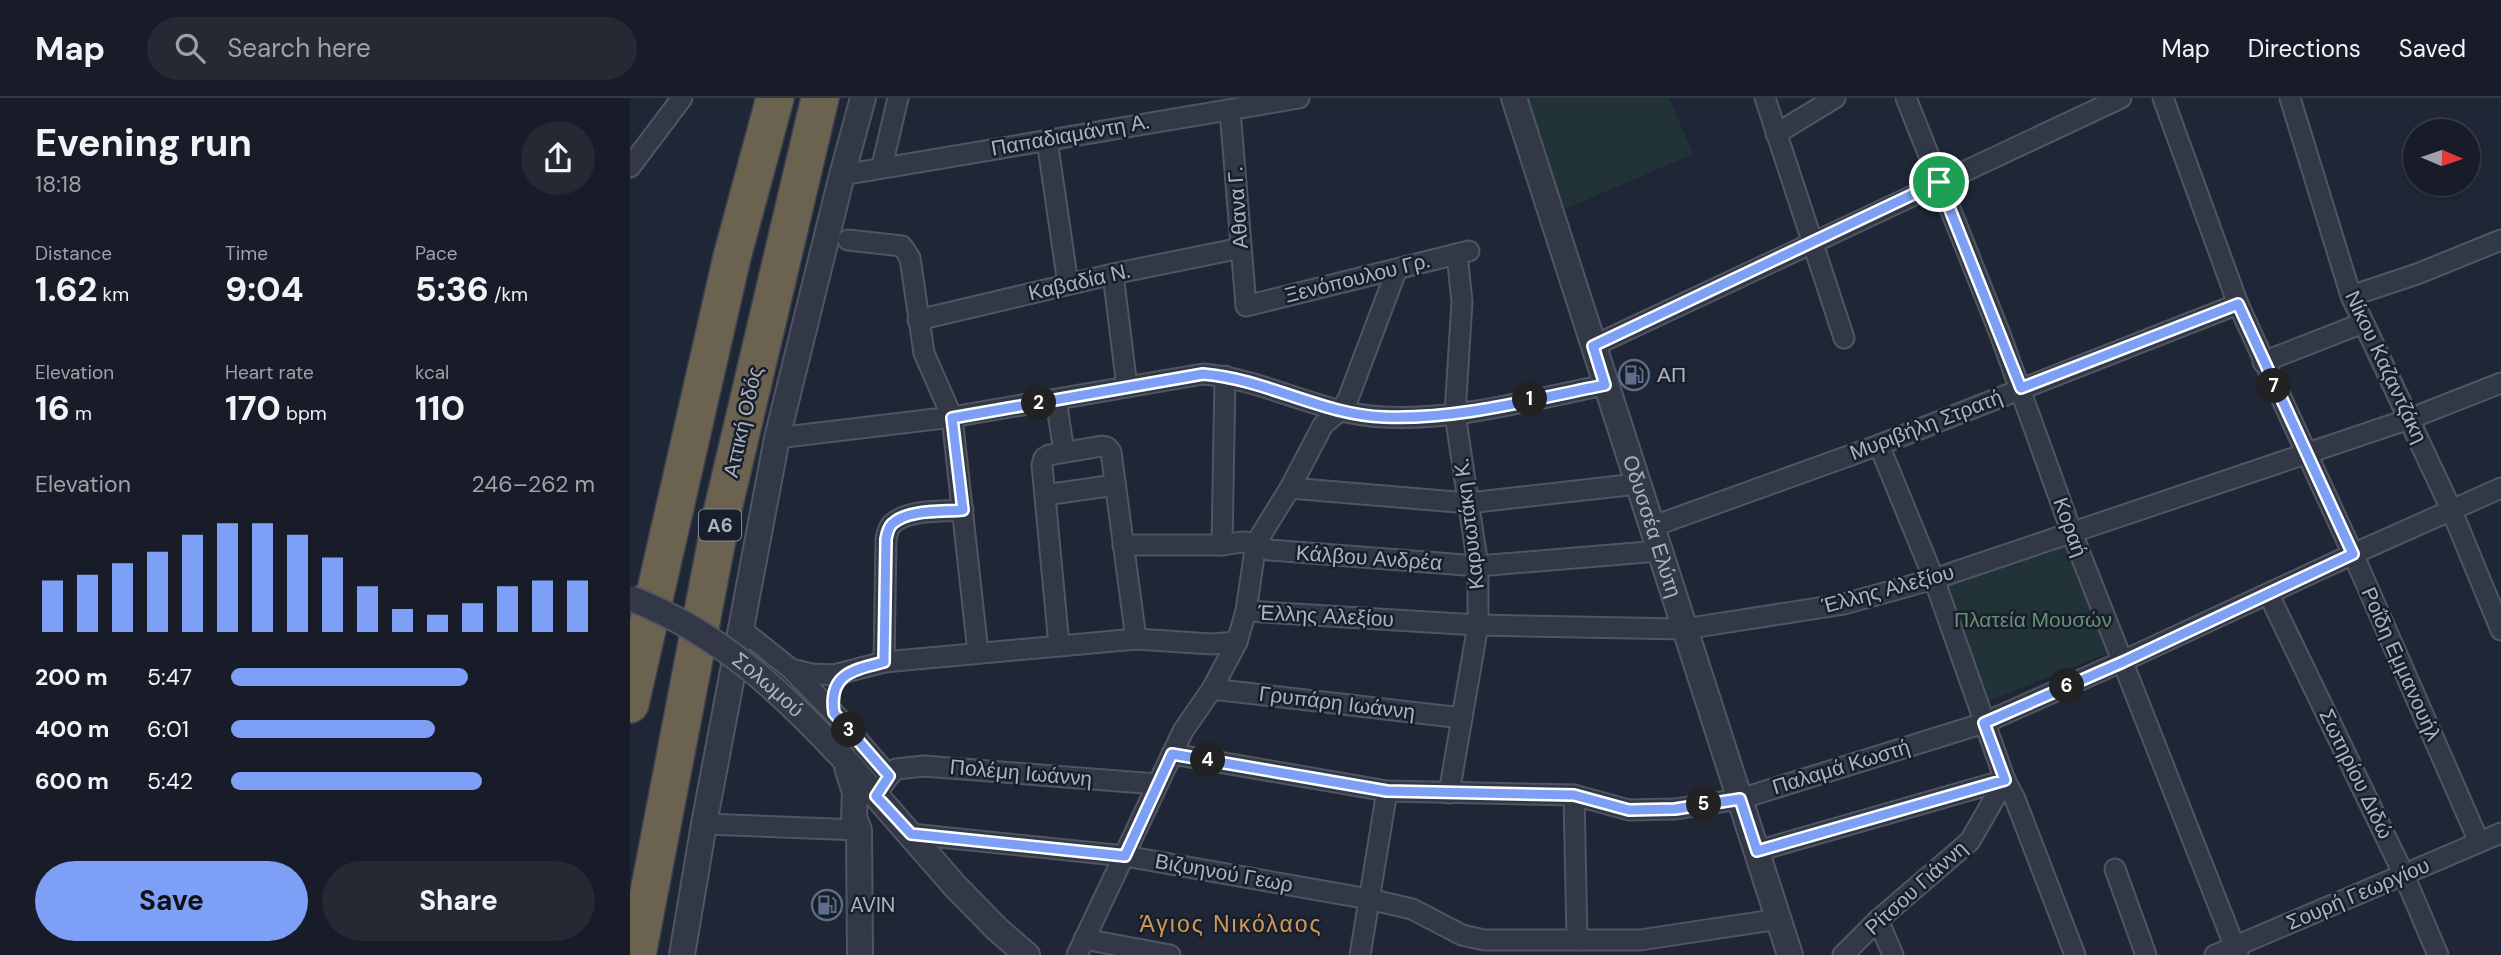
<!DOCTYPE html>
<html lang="en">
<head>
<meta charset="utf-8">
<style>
	:root { --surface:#171c28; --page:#242934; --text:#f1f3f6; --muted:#9ea1a8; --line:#363a45; --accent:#7da0f6 }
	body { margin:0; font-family:"DM Sans",sans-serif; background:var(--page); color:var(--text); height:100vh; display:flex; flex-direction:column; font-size:26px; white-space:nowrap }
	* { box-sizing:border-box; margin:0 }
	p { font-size:23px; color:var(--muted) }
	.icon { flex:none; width:38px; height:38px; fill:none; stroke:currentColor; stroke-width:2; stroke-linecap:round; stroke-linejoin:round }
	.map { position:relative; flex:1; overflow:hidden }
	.details { display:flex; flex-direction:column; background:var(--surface); width:630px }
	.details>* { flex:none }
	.needle { width:46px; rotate:92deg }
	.tools { position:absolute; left:1773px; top:21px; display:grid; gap:14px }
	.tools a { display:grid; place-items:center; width:77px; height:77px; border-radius:50%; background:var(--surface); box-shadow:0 2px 5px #0004,0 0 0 2px var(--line); font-size:35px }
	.pin { position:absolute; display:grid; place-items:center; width:60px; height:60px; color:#fff; margin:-30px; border:4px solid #fff; border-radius:50%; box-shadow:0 2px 7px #0007 }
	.km { position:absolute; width:35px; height:35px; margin:-18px; border-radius:50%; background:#222; color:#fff; font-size:19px; line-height:35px; text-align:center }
	.round { display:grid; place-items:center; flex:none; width:74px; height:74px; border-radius:37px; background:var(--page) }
	.head { display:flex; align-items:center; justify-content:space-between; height:119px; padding:0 35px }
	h1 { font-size:38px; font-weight:700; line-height:52px }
	.metrics { display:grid; grid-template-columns:repeat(3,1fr); gap:10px; height:119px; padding:7px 35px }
	.metrics div { display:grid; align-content:center }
	.metrics b { font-size:35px; font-weight:700 }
	.metrics small { font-size:19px; font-weight:400 }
	.metrics p { font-size:19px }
	.chart { height:196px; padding:14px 35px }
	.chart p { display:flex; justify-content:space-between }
	.chart svg { width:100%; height:126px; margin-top:7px; stroke:var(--accent); stroke-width:6 }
	.primary-button { display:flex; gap:14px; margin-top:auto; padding:14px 35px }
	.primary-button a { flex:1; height:80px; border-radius:42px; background:var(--accent); color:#111; font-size:28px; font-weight:700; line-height:80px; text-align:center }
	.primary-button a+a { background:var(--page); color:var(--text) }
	ul { padding:0 35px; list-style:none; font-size:23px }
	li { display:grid; grid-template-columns:112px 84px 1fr; align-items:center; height:52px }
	li i { height:18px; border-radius:9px; background:var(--accent) }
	header { display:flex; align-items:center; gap:42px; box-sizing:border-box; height:98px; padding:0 35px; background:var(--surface); border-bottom:2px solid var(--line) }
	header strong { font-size:33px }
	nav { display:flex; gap:38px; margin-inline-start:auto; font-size:24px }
	.search { width:490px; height:63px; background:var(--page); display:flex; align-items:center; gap:18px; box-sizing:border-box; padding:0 24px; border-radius:38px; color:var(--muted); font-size:26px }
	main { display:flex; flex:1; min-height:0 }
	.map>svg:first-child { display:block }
	.green { fill:#223337 }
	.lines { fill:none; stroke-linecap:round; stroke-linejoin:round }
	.minor-casing { stroke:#505564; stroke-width:23 }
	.tertiary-casing { stroke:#505564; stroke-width:28 }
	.motorway-casing { stroke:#3d4250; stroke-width:40 }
	.minor { stroke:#323845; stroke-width:19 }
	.tertiary { stroke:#323845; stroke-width:24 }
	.motorway { stroke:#6b634f; stroke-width:37 }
	.tertiary-bridge-casing { stroke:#505564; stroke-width:28; stroke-linecap:butt }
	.tertiary-bridge { stroke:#323845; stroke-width:24 }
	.route-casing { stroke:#fff; stroke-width:14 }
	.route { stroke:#7da0f6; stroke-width:9 }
	.labels { text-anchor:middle; stroke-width:5; stroke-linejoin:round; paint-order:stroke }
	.shield { fill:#181e2a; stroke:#808695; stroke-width:2 }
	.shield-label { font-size:19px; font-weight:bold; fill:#acb2c3 }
	.street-label { font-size:21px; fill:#acb2c3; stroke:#181e2a }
	.poi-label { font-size:21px; fill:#acb2c3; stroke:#181e2a; text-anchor:start }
	.park-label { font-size:21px; fill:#649273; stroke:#181e2a }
	.neighbourhood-label { font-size:23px; letter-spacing:2px; fill:#d19959; stroke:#181e2a }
</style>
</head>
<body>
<header>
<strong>Map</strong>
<div class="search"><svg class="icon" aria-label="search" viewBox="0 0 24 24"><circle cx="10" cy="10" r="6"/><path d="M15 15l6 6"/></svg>Search here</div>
<nav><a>Map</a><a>Directions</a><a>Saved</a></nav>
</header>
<main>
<section class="details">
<div class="head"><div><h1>Evening run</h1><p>18:18</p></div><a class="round"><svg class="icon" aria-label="share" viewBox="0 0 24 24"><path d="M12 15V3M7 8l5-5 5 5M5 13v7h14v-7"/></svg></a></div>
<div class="metrics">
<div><p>Distance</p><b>1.62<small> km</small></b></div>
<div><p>Time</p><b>9:04</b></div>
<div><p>Pace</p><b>5:36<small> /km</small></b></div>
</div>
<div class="metrics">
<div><p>Elevation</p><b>16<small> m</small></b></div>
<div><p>Heart rate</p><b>170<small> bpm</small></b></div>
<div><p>kcal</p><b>110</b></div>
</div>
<div class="chart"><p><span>Elevation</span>246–262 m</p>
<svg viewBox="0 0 160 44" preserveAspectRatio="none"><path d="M5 44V26M15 44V24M25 44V20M35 44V16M45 44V10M55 44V6M65 44V6M75 44V10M85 44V18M95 44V28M105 44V36M115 44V38M125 44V34M135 44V28M145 44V26M155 44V26"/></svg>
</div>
<ul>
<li><b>200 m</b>5:47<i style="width:65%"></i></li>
<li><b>400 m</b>6:01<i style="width:56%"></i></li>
<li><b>600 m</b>5:42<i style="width:69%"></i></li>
</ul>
<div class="primary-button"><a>Save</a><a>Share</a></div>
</section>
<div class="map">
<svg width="1871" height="857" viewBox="0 0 1871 857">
	<rect width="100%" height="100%" fill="#1f2635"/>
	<g class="green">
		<polygon points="892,0 1039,0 1063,56 930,113"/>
		<polygon points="1440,446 1479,555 1356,604 1315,490"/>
	</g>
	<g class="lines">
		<g class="minor-casing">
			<g id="minor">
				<polyline points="1135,0 1214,240"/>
				<polyline points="1276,0 1370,236 1442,435 1608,857"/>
				<polyline points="1533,0 1608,206 1723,456 1849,744"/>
				<polyline points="1660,0 1721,198 1821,411 1871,532"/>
				<polyline points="600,12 616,208 839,153"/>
				<polyline points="1146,36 1205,0"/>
				<polyline points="417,42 438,186"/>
				<polyline points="252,68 268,0"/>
				<polyline points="0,69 52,0"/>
				<polyline points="212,77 669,0"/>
				<polyline points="218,142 272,148 280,160 294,255 322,319 348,554"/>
				<polyline points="483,176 497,289"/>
				<polyline points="1721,198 1787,176 1871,142"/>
				<polyline points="288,222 483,176 611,150"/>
				<polyline points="963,248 1491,0"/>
				<polyline points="1633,264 1733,225"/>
				<polyline points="426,302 434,354"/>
				<path d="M147 340 322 319 573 276C635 281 692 317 754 319 828 323 903 301 975 287"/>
				<polyline points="1249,347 1304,481 1375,682 1385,701 1445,857"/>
				<polyline points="660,390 838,405 1007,386"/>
				<polyline points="415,397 485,387"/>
				<polyline points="1021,429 1249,347 1608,206"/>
				<polyline points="493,447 592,447 612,444 626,445 639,452 848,468 1029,453"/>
				<polyline points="592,447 595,278"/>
				<polyline points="1639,497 1774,777 1808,857"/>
				<polyline points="616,513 848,527 1054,531 1214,506 1304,481 1779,321 1871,285"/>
				<polyline points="111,531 161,571 204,615 259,678 252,688"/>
				<polyline points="429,547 412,367 414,360 419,357 472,348 477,349 481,354 506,541"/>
				<path d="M254 564 256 441C257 436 258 430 262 426 278 411 312 414 333 412"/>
				<polyline points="161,571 182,576 204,577 254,564 506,541 582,546 607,544"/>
				<polyline points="582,591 832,620"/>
				<polyline points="542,656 757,693 944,697 999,712 1045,711 1110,701 1354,625 1493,563 1723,456 1871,390"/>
				<polyline points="259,678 266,671 294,668 527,686"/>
				<polyline points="819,695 848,527 848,468 825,316 832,204 827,156"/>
				<polyline points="944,697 947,842"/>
				<polyline points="74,726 229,732"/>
				<polyline points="281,736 495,758 739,801 782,811 832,837 854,842 1010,842 1149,821"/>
				<polyline points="1127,753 1375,682"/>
				<polyline points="1485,771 1516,857"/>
				<polyline points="1248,822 1263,857"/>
				<polyline points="454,841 540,857"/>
				<polyline points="447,857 553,633 582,591 607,544 616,513 626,445 660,390 693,327 711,312 718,301 767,171"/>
				<polyline points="730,857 757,693"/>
				<polyline points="1213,857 1248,822 1340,743 1375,682"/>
				<polyline points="1585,857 1871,735"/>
			</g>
		</g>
		<g class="tertiary-casing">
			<g id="tertiary">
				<path id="s1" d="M884 0 1160 857"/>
				<polyline points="215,662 325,788 367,831 397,857"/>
				<polyline points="217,669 225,695 224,719 229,732 230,857"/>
				<polyline points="52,857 74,726 147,340 212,77 233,0"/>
			</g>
		</g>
		<g class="motorway-casing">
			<g id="motorway">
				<polyline points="0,606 102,159 145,0"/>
				<polyline points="7,857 92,415 190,0"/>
			</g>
		</g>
		<use href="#minor" class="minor"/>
		<use href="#tertiary" class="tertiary"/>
		<use href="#motorway" class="motorway"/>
		<g class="tertiary-bridge-casing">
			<g id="tertiary-bridge">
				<path id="s2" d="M0 500C89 535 150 592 215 662"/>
			</g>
		</g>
		<use href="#tertiary-bridge" class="tertiary-bridge"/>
	</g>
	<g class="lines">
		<g class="route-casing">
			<path id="route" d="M1309 84 1391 290 1608 206 1723 456 1493 564 1354 625 1375 682 1127 753 1110 701 1045 711 999 712 944 697 757 693 542 656 495 758 281 736 246 698 259 678 204 615C198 576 223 572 254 564L256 441C257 436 258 430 262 426 278 411 312 414 333 412L322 320 573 276C636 281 692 317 754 319 828 322 903 301 975 287L963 248Z"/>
		</g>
		<use href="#route" class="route"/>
	</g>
	<defs>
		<g id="fuel-ring" transform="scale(1.575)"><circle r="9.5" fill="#181e2a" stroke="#5c6f8a" stroke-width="1.5"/><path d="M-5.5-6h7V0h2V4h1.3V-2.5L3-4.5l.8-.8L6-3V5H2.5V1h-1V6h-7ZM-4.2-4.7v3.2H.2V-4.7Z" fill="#5c6f8a"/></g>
	</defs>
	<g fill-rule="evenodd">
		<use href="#fuel-ring" x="1004" y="277"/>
		<use href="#fuel-ring" x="197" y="807"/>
	</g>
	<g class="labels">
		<rect class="shield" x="69" y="411.5" width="42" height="31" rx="5"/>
		<g class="shield-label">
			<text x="90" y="434">Α6</text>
		</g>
		<g class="street-label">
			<text transform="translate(440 37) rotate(-10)" y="7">Παπαδιαμάντη Α.</text>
			<text transform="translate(608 110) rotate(-94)" y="7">Αθανα Γ.</text>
			<text transform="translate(727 180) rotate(-14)" y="7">Ξενόπουλου Γρ.</text>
			<text transform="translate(449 184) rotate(-13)" y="7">Καβαδία Ν.</text>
			<text transform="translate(1756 269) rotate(65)" y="7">Νίκου Καζαντζάκη</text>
			<text transform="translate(113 324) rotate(-77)" y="7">Αττική Οδός</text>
			<text transform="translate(1296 327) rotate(-21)" y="7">Μυριβήλη Στρατή</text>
			<text transform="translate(839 426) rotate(-97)" y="7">Καρυωτάκη Κ.</text>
			<text dy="7" stroke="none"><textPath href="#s1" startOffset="450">Οδυσσέα Ελύτη</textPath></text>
			<text transform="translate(1440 429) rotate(70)" y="7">Κοραή</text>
			<text transform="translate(739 460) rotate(4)" y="7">Κάλβου Ανδρέα</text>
			<text transform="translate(1258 491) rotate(-15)" y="7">Έλλης Αλεξίου</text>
			<text transform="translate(696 518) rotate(3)" y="7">Έλλης Αλεξίου</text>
			<text transform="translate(1771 566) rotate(66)" y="7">Ροΐδη Εμμανουήλ</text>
			<text dy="7" stroke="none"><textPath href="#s2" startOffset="164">Σολωμού</textPath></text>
			<text transform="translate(707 605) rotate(7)" y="7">Γρυπάρη Ιωάννη</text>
			<text transform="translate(1211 669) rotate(-17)" y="7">Παλαμά Κωστή</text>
			<text transform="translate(391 675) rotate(5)" y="7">Πολέμη Ιωάννη</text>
			<text transform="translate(1726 676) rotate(64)" y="7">Σωτηρίου Διδώ</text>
			<text transform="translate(594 775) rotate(10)" y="7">Βιζυηνού Γεωρ</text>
			<text transform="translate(1286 790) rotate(-42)" y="7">Ρίτσου Γιάννη</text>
			<text transform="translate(1728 796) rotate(-23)" y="7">Σουρή Γεωργίου</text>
		</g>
		<g class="poi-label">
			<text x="1027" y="284">ΑΠ</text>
			<text x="220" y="814">AVIN</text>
		</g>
		<g class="park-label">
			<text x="1403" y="529">Πλατεία Μουσών</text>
		</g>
		<g class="neighbourhood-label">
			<text x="601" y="834">Άγιος Νικόλαος</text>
		</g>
	</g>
</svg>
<div class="tools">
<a><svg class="needle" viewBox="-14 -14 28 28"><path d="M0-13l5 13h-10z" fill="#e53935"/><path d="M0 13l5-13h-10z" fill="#9ea1a8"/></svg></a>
</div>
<div class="pin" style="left:1309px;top:84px;background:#1e9e55"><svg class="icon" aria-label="arrive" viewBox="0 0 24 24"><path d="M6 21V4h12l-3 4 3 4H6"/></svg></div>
<b class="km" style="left:900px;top:301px">1</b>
<b class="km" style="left:409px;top:305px">2</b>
<b class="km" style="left:219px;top:632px">3</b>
<b class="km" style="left:578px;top:662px">4</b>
<b class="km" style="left:1074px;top:706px">5</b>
<b class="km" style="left:1437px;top:588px">6</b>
<b class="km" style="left:1644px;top:288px">7</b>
</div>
</main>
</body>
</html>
